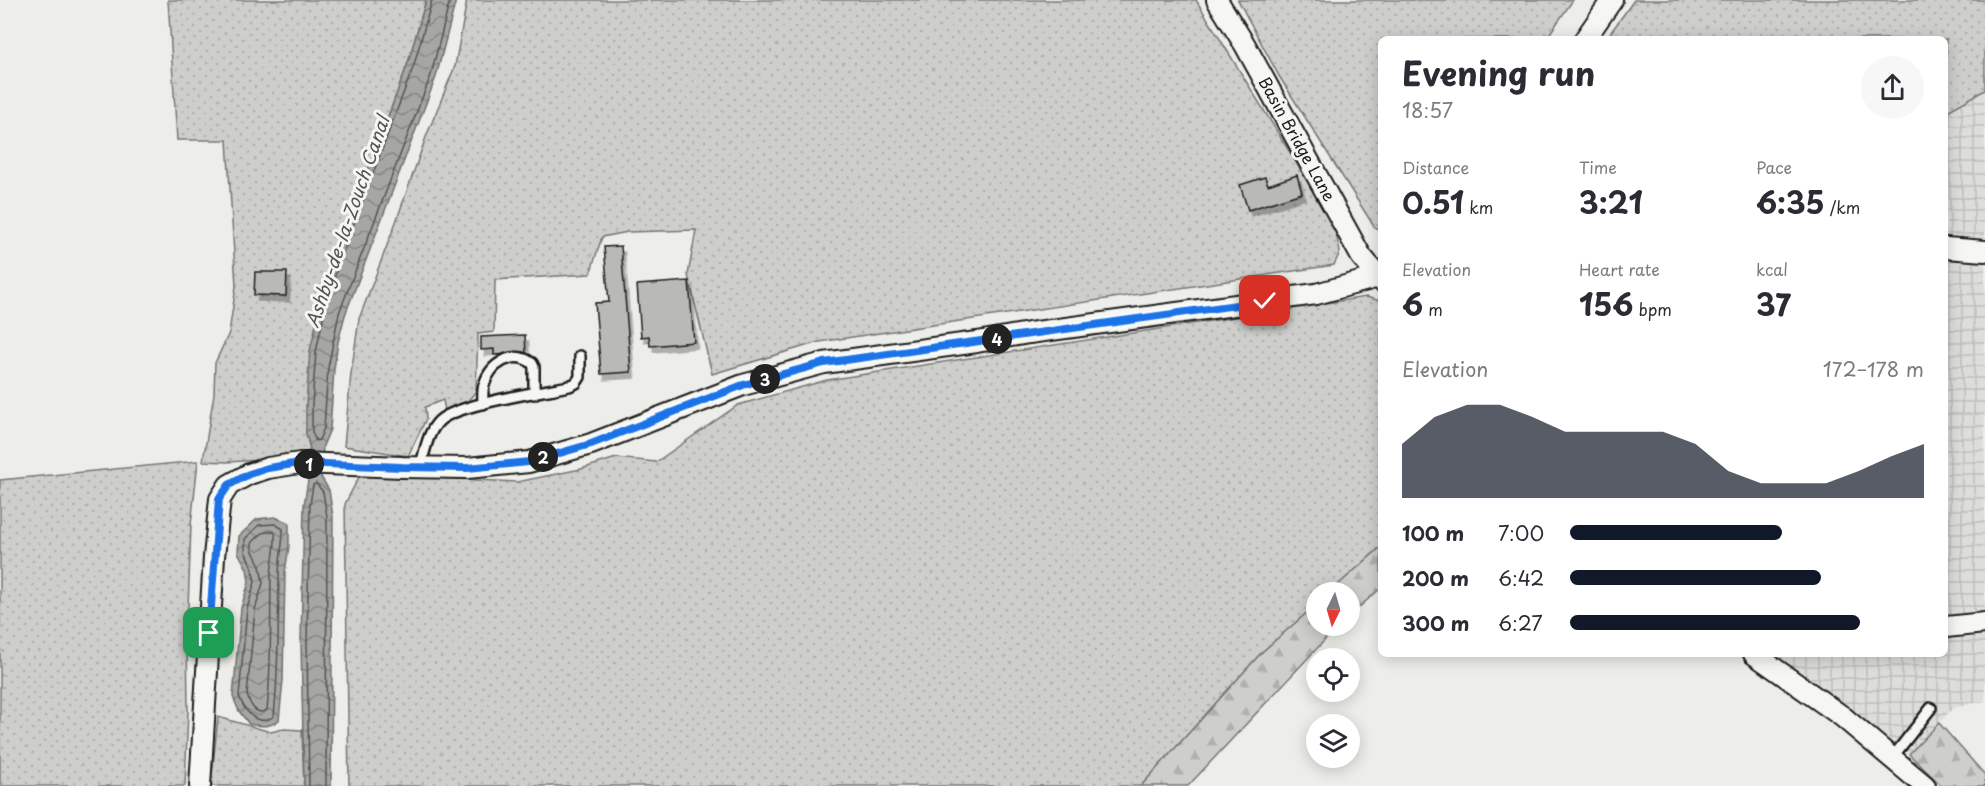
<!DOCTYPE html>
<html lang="en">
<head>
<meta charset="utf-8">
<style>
	:root { --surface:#fff; --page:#f7f7f7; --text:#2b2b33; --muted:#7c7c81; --accent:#111827 }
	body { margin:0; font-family:"Playpen Sans",sans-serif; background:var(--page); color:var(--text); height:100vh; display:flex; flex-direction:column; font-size:22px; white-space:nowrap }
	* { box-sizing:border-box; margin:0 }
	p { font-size:20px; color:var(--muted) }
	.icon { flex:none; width:33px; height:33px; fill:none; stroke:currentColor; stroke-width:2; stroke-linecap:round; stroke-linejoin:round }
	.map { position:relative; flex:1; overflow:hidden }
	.side { position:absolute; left:1378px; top:36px; width:570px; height:621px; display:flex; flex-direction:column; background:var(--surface); border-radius:9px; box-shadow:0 3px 15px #0003 }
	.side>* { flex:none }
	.needle { width:39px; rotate:185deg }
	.fabs { position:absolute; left:1306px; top:582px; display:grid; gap:12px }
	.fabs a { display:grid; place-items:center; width:54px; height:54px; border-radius:50%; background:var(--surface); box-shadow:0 3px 15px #0003; font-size:30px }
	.pin { position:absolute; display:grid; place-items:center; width:51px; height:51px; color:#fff; margin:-26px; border-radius:12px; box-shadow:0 3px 9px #0006 }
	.km { position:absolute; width:30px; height:30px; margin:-15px; border-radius:50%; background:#222; color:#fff; font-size:16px; line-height:30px; text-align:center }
	.round { display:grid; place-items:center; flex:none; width:63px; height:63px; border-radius:32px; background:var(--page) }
	.overview { display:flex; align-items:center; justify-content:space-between; height:102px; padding:0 24px }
	h1 { font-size:33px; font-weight:700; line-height:45px }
	.stats { display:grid; grid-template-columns:repeat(3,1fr); gap:9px; height:102px; padding:6px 24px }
	.stats div { display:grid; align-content:center }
	.stats b { font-size:30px; font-weight:700 }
	.stats small { font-size:16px; font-weight:400 }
	.stats p { font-size:16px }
	.chart { height:168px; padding:12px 24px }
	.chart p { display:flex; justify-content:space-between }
	.chart svg { width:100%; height:108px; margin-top:6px; fill:var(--accent); opacity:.7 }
	ul { padding:0 24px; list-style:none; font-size:20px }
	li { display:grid; grid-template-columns:96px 72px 1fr; align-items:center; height:45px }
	li i { height:15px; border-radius:8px; background:var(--accent) }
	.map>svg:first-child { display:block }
	.industrial { fill:url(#industrial-grid) }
	.grass { fill:url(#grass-dots); stroke:#757574; stroke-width:1.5 }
	.forest { fill:url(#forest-firs); stroke:#757574; stroke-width:1.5 }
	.water { fill:url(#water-waves); stroke:#6f6f6d; stroke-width:1.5 }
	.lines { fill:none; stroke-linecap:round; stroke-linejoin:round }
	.shore { stroke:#535352; stroke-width:1.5 }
	.building { fill:#b9b9b6; stroke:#1c1c1c; stroke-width:1.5; filter:url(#shadow) }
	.service-casing { stroke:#1c1c1c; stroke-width:14 }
	.minor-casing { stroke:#1c1c1c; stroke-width:24 }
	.service { stroke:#f6f6f2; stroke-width:9 }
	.minor { stroke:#f6f6f2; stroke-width:20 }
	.route-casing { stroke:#fff; stroke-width:12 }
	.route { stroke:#1a73e8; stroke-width:8 }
	.labels { text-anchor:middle; stroke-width:6; stroke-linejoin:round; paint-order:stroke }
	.street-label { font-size:16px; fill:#1c1c1c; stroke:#f6f6f2 }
	.water-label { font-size:18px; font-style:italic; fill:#535352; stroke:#f6f6f2 }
</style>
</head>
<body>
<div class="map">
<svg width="1985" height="786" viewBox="0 0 1985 786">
	<defs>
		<pattern id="industrial-grid" width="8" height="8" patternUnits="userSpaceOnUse" patternTransform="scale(1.5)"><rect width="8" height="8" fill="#ddddda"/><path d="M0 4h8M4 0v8" fill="none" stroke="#bdbdba"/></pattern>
		<pattern id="grass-dots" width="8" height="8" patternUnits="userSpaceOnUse" patternTransform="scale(1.5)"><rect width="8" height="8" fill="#cececb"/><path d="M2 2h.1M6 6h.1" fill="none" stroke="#b0b0ae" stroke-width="1.8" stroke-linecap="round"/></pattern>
		<pattern id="forest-firs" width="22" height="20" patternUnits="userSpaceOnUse" patternTransform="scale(1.5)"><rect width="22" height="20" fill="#cececb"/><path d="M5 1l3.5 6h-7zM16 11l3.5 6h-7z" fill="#b0b0ae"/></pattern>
		<pattern id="water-waves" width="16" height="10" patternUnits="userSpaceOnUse" patternTransform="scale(1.5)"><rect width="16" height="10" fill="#a6a6a3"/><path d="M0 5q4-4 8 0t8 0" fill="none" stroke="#868684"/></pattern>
		<filter id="shadow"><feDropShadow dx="3.5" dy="6" stdDeviation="0" flood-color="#0004"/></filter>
	</defs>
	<rect width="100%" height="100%" fill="#edede9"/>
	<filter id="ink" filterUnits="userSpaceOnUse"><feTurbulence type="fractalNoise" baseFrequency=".0167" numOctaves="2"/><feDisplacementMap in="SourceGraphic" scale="12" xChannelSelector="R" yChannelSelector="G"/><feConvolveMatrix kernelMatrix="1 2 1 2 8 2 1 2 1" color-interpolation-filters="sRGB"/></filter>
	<g filter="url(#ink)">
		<polygon class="industrial" points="1985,90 1985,701 1953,708 1909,754 1776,654 1946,654 1946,112"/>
		<g class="grass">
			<polygon points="168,0 426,0 408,63 333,264 321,302 306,433 310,449 304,457 227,462 203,461 214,394 215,363 229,333 236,286 227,140 177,140"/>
			<polygon points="467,0 1196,0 1334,224 1340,252 1334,265 819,342 712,374 688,275 696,230 628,232 602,237 590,274 495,280 494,332 478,334 476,391 466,403 445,411 443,400 425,407 426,419 408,456 344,446 351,374 359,319 396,222 426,137 455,66"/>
			<polygon points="1238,0 1573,0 1546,39 1382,39 1381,229 1375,228 1279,76"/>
			<polygon points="1634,0 1985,0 1985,90 1946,112 1946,39 1606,39"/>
			<polygon points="1366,297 1381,301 1381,547 1330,592 1317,592 1317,604 1262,652 1141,786 349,786 345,504 359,477 376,475 517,482 581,469 616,458 656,462 738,405 827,380"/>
			<polygon points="198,461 191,525 187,636 188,710 185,786 0,786 0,480"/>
			<polygon points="218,717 271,732 283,729 302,730 304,786 211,786"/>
		</g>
		<g class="forest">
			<polygon points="1381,547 1381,588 1350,615 1350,592 1330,592"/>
			<polygon points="1317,604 1317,626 1338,626 1188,786 1141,786 1262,652"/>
			<polygon points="1939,723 1985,775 1985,786 1942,786 1909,754"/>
		</g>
		<g class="water">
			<polygon points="426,0 456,0 436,77 345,315 338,342 334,369 330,429 323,446 321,477 329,490 333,517 331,786 304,786 301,642 304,505 309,474 310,449 306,433 306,404 310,351 321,302 333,264 408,63"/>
			<path d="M275 517 289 523V546L285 572 283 680 279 720C269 728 262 726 249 724L239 711 233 697 241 608 249 582 247 569 238 552 239 536 257 519Z"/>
		</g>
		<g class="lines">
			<g class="shore">
				<polyline points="432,0 414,65 338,266 326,304 316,352 312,404 312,432 316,441 319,440 324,428 328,368 339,313 431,75 450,0"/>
				<path d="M275 524 283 529C283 545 279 560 279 576 278 623 279 670 274 716 257 729 244 710 239 696L247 609 255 582 252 567 245 551V539L259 525Z"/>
				<path d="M273 531 275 533C276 548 272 561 271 575 270 620 272 665 267 710 256 717 250 704 247 695L255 610 263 583 260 566 252 549V543L262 533Z"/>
				<polyline points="309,786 307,642 310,505 313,485 316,483 323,492 327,517 326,786"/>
			</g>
		</g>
		<g class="building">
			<polygon points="1297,175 1302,193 1248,210 1240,185 1265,177 1268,185"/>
			<polygon points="621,246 631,372 601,374 595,303 609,302 604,247"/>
			<polygon points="255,272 287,272 286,296 254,295"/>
			<polygon points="689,281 694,342 650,346 649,336 641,337 637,285"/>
			<polygon points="525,335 526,353 494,355 494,349 481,350 481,337"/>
		</g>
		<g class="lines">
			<g class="service-casing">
				<g id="service">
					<path d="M483 404C483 397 482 391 484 385 490 364 513 349 532 363L534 367V394"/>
					<path d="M420 468C425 452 427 433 439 421 456 404 542 392 569 386L576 383 580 377V356"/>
					<polyline points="1892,758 1931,708"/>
				</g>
			</g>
			<g class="minor-casing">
				<g id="minor">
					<polyline points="1217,0 1245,45 1361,256 1382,281"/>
					<polyline points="1585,39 1612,0"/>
					<polyline points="1946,248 1985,251"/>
					<polyline points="1946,627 1985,623"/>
					<polyline points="1754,654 1843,717 1925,786"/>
					<polyline points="200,786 214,557 220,499 229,485 249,474 268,468 300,463 402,467 467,468 529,462 591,444 743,385 824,363 977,342 1029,333 1316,294 1382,276"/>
				</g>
			</g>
			<use href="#service" class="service"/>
			<use href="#minor" class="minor"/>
		</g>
	</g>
	<g class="lines" filter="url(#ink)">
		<g class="route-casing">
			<polyline id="route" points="209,633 219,499 229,485 249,474 268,468 300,463 402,467 467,468 529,462 591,444 743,385 824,363 1265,301"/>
		</g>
		<use href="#route" class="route"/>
	</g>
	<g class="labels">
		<g class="street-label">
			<text transform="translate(1297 139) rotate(61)" y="6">Basin Bridge Lane</text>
		</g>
		<g class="water-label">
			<text transform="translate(348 222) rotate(-71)" y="6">Ashby-de-la-Zouch Canal</text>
		</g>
	</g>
</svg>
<div class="fabs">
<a><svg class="needle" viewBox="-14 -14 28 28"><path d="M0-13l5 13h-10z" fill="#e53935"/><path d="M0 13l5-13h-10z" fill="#7c7c81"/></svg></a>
<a><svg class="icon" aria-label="locate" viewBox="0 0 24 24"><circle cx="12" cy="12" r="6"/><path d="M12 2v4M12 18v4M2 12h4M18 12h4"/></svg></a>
<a><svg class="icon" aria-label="layers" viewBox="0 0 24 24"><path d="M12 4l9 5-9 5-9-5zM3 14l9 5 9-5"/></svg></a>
</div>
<div class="pin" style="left:209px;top:633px;background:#1e9e55"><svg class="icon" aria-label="arrive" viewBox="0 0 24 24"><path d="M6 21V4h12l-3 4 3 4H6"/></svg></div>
<div class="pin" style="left:1265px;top:301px;background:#d93025"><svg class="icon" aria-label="check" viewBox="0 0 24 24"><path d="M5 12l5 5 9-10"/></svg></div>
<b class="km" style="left:309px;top:464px">1</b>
<b class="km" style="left:543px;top:457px">2</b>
<b class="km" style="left:765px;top:379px">3</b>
<b class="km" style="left:997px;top:339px">4</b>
<section class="side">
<div class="overview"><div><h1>Evening run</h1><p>18:57</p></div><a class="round"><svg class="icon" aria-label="share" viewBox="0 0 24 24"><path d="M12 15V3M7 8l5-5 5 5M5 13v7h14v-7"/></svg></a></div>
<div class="stats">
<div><p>Distance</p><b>0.51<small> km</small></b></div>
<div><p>Time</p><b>3:21</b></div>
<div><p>Pace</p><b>6:35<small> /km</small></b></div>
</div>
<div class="stats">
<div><p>Elevation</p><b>6<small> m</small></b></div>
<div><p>Heart rate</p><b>156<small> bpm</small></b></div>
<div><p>kcal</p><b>37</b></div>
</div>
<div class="chart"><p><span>Elevation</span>172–178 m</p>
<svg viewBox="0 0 160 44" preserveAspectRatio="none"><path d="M0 44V22L10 11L20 6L30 6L40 11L50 17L60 17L70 17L80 17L90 22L100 33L110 38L120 38L130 38L140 33L150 27L160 22V44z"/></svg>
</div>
<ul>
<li><b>100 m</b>7:00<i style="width:60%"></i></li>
<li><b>200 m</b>6:42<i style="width:71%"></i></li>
<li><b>300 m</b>6:27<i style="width:82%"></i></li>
</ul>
</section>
</div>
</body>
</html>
